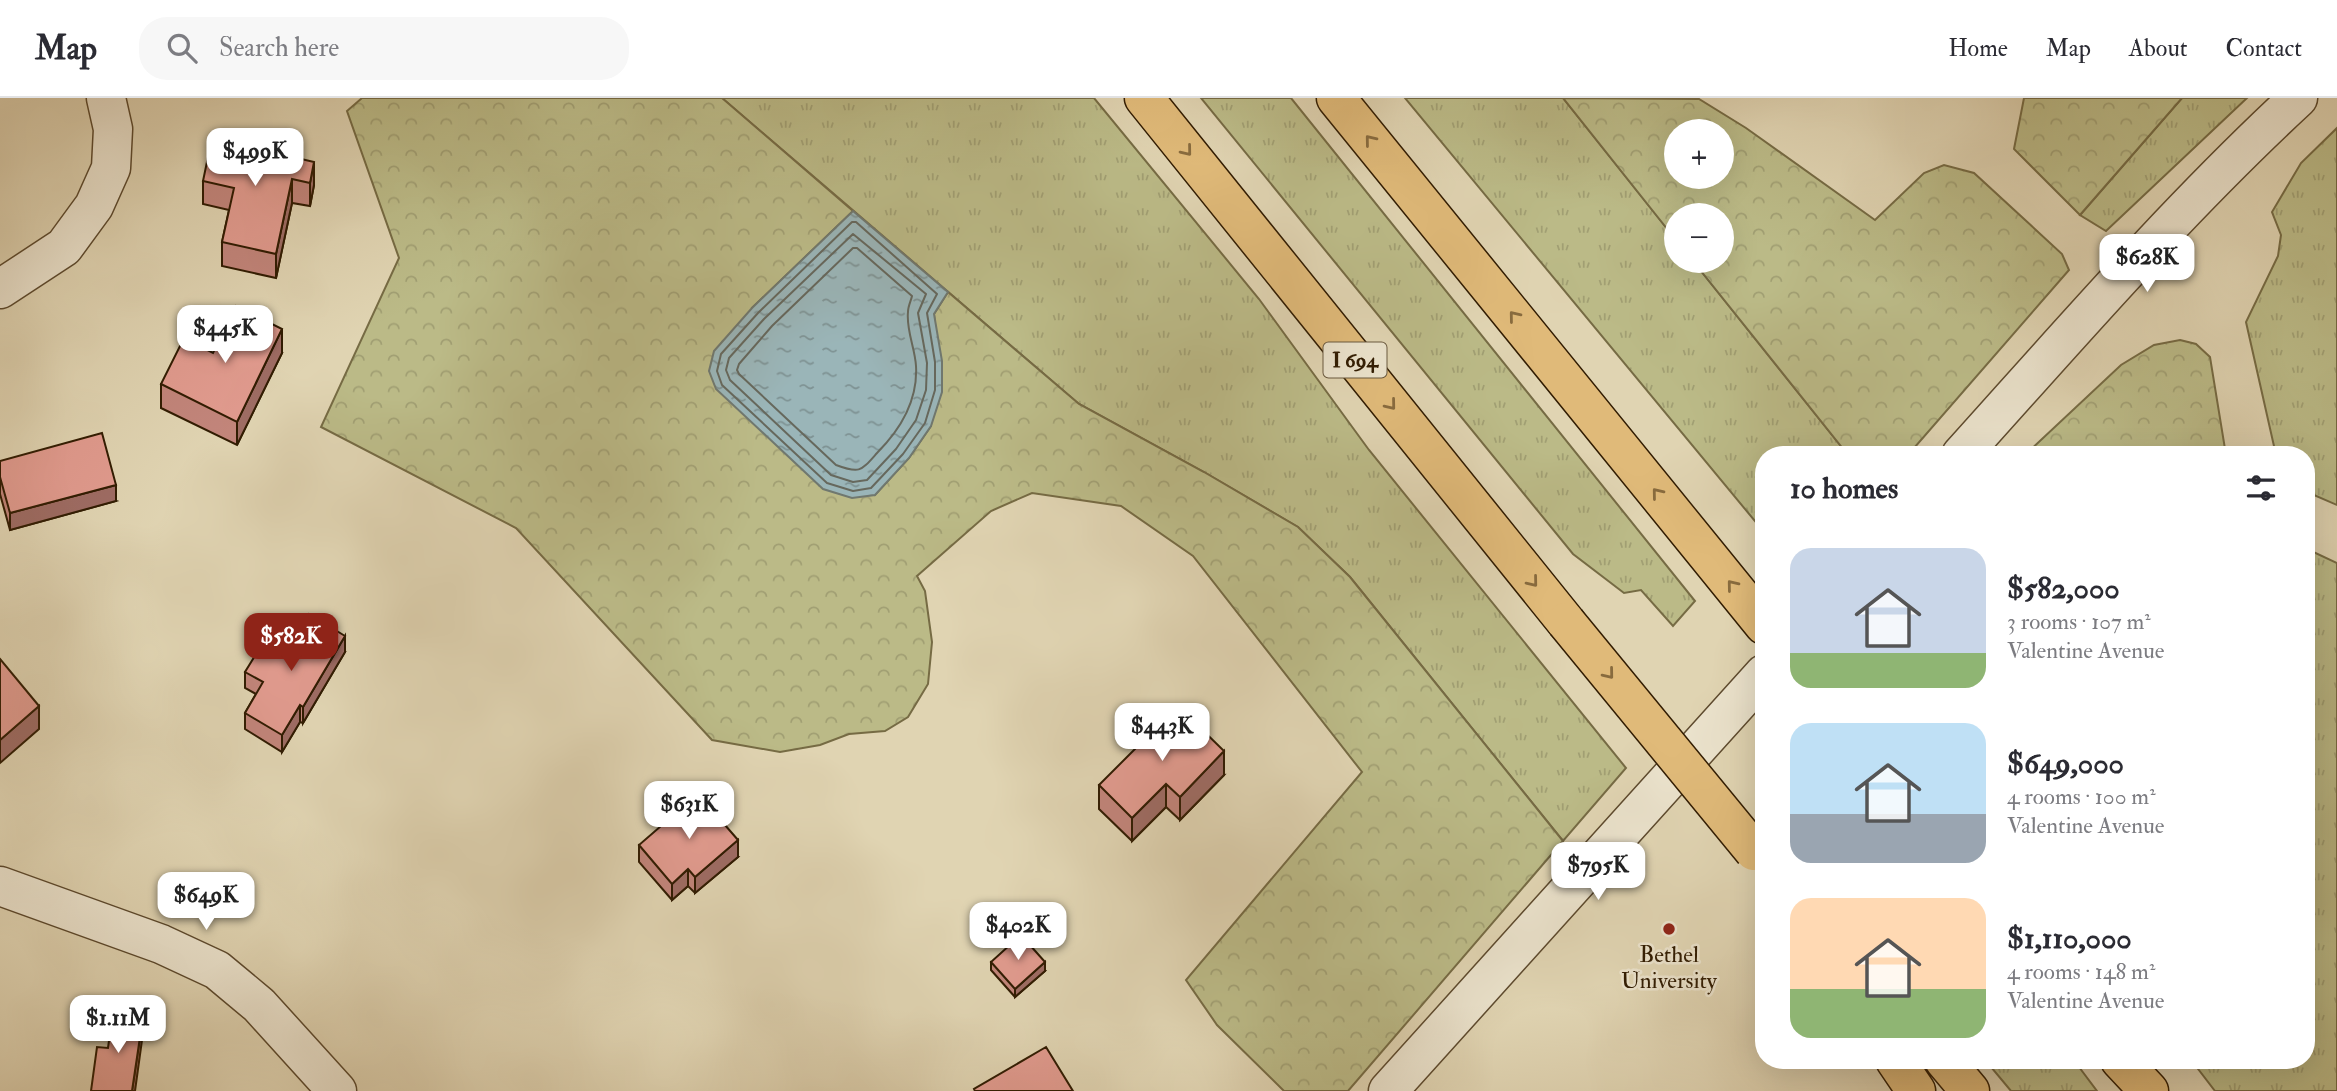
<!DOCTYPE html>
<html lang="en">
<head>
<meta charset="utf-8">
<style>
	:root { --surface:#fff; --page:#f7f7f7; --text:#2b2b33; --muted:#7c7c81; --line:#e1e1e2; --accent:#8f2418 }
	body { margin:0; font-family:"IM FELL Double Pica",serif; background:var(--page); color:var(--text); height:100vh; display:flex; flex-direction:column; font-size:26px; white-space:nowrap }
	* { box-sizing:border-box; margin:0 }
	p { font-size:23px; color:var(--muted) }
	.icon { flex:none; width:38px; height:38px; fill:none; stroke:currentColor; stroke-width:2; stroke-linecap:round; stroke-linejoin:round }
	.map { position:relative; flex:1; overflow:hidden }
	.panel { position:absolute; left:1755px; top:348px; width:560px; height:623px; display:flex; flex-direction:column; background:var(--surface); border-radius:28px; box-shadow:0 7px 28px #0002 }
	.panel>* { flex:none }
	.fabs { position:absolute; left:1664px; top:21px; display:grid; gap:14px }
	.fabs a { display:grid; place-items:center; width:70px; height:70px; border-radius:50%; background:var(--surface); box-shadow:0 7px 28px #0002; font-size:35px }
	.price { position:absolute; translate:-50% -60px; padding:0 16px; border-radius:14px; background:#fff; color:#222; font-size:23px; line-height:46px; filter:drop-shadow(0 2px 4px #0008) }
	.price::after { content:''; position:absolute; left:50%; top:42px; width:21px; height:16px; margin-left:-10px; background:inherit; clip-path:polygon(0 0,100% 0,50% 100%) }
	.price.on { background:var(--accent); color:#fff }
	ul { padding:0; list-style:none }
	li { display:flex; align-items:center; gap:21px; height:175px; padding:0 35px }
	li span { display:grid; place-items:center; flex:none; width:196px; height:140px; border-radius:21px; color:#555 }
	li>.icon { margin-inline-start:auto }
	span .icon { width:84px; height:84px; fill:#fffc; stroke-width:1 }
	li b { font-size:30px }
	h2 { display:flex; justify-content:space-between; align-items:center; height:84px; padding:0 35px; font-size:30px }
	header { display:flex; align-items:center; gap:42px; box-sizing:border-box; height:98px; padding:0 35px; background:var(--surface); border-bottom:2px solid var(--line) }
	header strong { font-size:33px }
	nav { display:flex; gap:38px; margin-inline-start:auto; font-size:24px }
	.search { width:490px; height:63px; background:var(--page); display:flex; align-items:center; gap:18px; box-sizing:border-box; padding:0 24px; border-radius:28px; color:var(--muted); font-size:26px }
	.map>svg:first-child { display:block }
</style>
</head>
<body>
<header>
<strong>Map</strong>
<div class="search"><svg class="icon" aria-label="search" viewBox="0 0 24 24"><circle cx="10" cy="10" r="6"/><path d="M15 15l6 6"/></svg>Search here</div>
<nav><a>Home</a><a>Map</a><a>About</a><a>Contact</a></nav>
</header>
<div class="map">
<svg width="2337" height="993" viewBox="0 0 2337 993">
	<defs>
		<pattern id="grass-tufts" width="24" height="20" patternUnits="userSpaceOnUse" patternTransform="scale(1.75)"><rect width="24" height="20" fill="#bbba87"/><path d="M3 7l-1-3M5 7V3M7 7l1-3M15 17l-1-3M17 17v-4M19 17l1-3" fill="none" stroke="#a19f73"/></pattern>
		<pattern id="forest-crowns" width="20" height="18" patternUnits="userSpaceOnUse" patternTransform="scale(1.75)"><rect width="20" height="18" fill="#bbba87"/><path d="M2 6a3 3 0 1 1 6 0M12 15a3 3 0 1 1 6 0" fill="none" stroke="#a19f73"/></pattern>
		<pattern id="water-ripples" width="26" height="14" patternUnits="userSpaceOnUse" patternTransform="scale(1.75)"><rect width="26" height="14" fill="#9ab5b8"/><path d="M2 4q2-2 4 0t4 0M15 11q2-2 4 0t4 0" fill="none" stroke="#7e9293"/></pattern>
	</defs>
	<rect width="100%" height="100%" fill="#e0d4b2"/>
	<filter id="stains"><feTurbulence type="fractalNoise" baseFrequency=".00286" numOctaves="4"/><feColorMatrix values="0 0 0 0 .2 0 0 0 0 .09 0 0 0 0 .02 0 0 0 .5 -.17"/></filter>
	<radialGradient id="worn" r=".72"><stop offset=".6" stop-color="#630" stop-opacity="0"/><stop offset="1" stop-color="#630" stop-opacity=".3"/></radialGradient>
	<path fill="url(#grass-tufts)" stroke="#766b44" stroke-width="2" d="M722 0H1094L1259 201 1369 352 1626 670 1563 743 1350 479 1298 429 1204 374 1079 306Z
		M1201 0H1291L1695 503 1673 528 1641 492 1624 495 1573 456Z
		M1405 0H1563L1676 142V163H1693L1848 357H1764V434Z
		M2182 0H2247L2106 133 2080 117Z
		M2337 30V407L2307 394 2306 357H2276L2246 224 2278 158 2281 137 2272 114 2301 65Z
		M2307 451 2337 465V993H2215L2192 963 2306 962Z
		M1986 963H2067L2073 970 2079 969 2097 993H2011Z"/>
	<path fill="url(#forest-crowns)" stroke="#766b44" stroke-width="2" fill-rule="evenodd" d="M362 0H722L853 113 752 210 875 397 909 360 931 328 936 235 934 216 948 194 1079 306 1204 374 1298 429 1350 479 1563 743 1348 993H1284L1217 927 1186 882 1362 674 1193 458 1121 408 1032 395 991 413 917 478 925 493 932 544 928 586 908 619 885 633 849 636 820 647 780 654 712 642 516 430 321 329 399 160 347 13Z
		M1563 0 1699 1 1746 30 1875 122 1924 75 1944 67 1974 75 2062 156 2069 172 1908 357H1848L1693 163H1722V117H1676V142ZM1722 33V79H1676V33Z
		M2024 0H2182L2080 117 2014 51Z
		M2180 242 2196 246 2210 259 2226 357H2025L2121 267 2154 247Z"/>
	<path fill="url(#water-ripples)" stroke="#70786f" stroke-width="2" d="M853 113 948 194 934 216 942 263V294L931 328 909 360 875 397 852 400 823 391 716 291 709 273 714 253 752 210Z"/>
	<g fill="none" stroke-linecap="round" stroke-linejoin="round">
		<path stroke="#66685d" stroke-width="2" d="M852 124H856L937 196 927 215 935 264V292L925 325 903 356 871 390 853 393 827 385 722 287 717 273 721 256 758 215Z
			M853 136 926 196 918 215 927 265 926 292 916 322 896 351 867 382 853 384 831 377 730 282 726 272 729 260 764 221Z
			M853 150H857L912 198C911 203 908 208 908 214 906 232 915 250 916 268 918 303 901 331 877 355 861 373 860 376 836 367L739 276 737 272 739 266 772 228Z"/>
		<defs>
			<path id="minor" d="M0 191 64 149 94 108 111 70 113 31 106 0
				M0 788 161 846 217 872 259 907 337 993"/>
			<path id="tertiary" d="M1961 357C2070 236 2178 111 2298 0
				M1388 993 1764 576"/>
			<path id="motorway" d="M1144 0 1566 524
				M1336 0 1764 527
				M1895 962 1916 993
				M1944 962 1970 993
				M2120 962 2149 993"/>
		</defs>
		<use href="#minor" stroke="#5d4a2e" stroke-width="41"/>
		<use href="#tertiary" stroke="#5d4a2e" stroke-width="41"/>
		<use href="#motorway" stroke="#311c02" stroke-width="41"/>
		<use href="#minor" stroke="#ebe3cd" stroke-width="38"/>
		<use href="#tertiary" stroke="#ebe3cd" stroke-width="38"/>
		<use href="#motorway" stroke="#e0ba79" stroke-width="38"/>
		<defs>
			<path id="motorway-bridge" d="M1566 524 1754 753"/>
		</defs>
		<use href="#motorway-bridge" stroke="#311c02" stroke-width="41" stroke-linecap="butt"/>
		<use href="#motorway-bridge" stroke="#e0ba79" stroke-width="38"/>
	</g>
	<path fill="#c2857b" stroke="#311c02" stroke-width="2" d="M298 60 314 87 310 108 292 105 276 180 222 168V144L229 112 203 106V83Z
		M213 255H282L237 347 161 310V286Z
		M0 363 116 403 10 432 0 396Z
		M287 552 345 554 303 625 300 624 282 654 245 631V615L256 596 245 590V574Z
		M1224 677 1180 722 1166 709 1132 743 1099 711V687Z
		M639 747 738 759 695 795 688 788 672 802 639 764Z
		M991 864 1045 873 1015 899 991 872Z"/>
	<path fill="#9e6c64" stroke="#311c02" stroke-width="2" d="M314 64V87L310 108V85Z
		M292 81V105L276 180V156Z
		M282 231V255L237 347V324Z
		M116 387V403L10 432V415Z
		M345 538V554L303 625V609Z
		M300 607V624L282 654V637Z
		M39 608V631L0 665V642Z
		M1224 653V677L1180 722V699Z
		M1166 686V709L1132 743V720Z
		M738 742V759L695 795V779Z
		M688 771V788L672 802V786Z
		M1045 864V873L1015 899V891Z
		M143 919V935L135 993H132Z"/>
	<path fill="#e19b8f" stroke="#311c02" stroke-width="2" d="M213 35 298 54 297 60 314 64 310 85 292 81 276 156 222 144 234 90 203 83Z
		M236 208 282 231 237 324 161 286 184 240 213 255Z
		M102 335 116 387 10 415 0 379V363Z
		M309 516 345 538 303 609 300 607 282 637 245 615 263 584 245 574 266 540 287 552Z
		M0 561 39 608 0 642Z
		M1178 608 1224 653 1180 699 1166 686 1132 720 1099 687Z
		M698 696 738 742 695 779 688 771 672 786 639 747Z
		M1021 837 1045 864 1015 891 991 864Z
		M113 914 143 919 132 993H91L97 949 108 950Z
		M1046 949 1073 993H975L974 991Z"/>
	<defs><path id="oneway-chevron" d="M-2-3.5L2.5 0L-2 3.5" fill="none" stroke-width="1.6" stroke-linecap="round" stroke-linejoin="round" transform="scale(1.75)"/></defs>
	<g stroke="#886b3e">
		<use href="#oneway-chevron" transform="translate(1370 42) rotate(-129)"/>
		<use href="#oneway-chevron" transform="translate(1187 53) rotate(51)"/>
		<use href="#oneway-chevron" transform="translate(1514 218) rotate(-129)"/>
		<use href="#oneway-chevron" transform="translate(1391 307) rotate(51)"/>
		<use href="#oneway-chevron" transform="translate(1657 395) rotate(-129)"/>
		<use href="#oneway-chevron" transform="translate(1533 484) rotate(51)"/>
		<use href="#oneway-chevron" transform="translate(1732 487) rotate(-129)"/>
		<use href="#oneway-chevron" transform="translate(1609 576) rotate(51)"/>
	</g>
	<circle fill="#8f2418" stroke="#ebe3cd" stroke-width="2.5" cx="1669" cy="831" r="7"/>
	<g text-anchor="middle" stroke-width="5" stroke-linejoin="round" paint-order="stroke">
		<rect fill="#ebe3cd" stroke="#69583f" stroke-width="2" x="1323.5" y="244.5" width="63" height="35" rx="5"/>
		<g font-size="21" font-weight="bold" fill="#311c02">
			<text x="1355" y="269">I 694</text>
		</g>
		<g font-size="23" fill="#311c02" stroke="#ebe3cd">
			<text x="1669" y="864">Bethel<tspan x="1669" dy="26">University</tspan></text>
		</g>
	</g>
	<rect width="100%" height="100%" filter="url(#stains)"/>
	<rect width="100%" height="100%" fill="url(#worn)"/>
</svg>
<div class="fabs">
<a>+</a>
<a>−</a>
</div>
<b class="price" style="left:255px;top:90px">$499K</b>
<b class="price" style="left:2147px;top:196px">$628K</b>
<b class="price" style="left:225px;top:267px">$445K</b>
<b class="price on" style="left:291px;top:575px">$582K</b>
<b class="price" style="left:1162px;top:665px">$443K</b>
<b class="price" style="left:689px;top:743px">$631K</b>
<b class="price" style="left:1598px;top:804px">$795K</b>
<b class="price" style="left:206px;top:834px">$649K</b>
<b class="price" style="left:1018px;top:864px">$402K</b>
<b class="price" style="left:118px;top:957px">$1.11M</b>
<section class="panel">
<h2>10 homes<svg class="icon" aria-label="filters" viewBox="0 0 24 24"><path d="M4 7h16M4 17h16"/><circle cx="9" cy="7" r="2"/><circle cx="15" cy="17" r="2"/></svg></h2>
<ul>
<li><span style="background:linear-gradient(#c9d6e8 75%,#8fb573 0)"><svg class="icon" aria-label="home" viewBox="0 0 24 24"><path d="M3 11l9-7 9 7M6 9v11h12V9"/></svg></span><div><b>$582,000</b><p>3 rooms · 107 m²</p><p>Valentine Avenue</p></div></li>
<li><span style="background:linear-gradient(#bfe0f5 65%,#9aa5b1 0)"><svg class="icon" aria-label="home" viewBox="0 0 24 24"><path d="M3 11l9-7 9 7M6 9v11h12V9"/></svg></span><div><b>$649,000</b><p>4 rooms · 100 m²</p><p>Valentine Avenue</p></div></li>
<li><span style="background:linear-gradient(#ffd9b3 65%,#8fb573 0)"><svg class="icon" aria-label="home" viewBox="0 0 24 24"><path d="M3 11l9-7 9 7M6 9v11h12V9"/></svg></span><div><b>$1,110,000</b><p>4 rooms · 148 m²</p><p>Valentine Avenue</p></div></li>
</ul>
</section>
</div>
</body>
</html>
